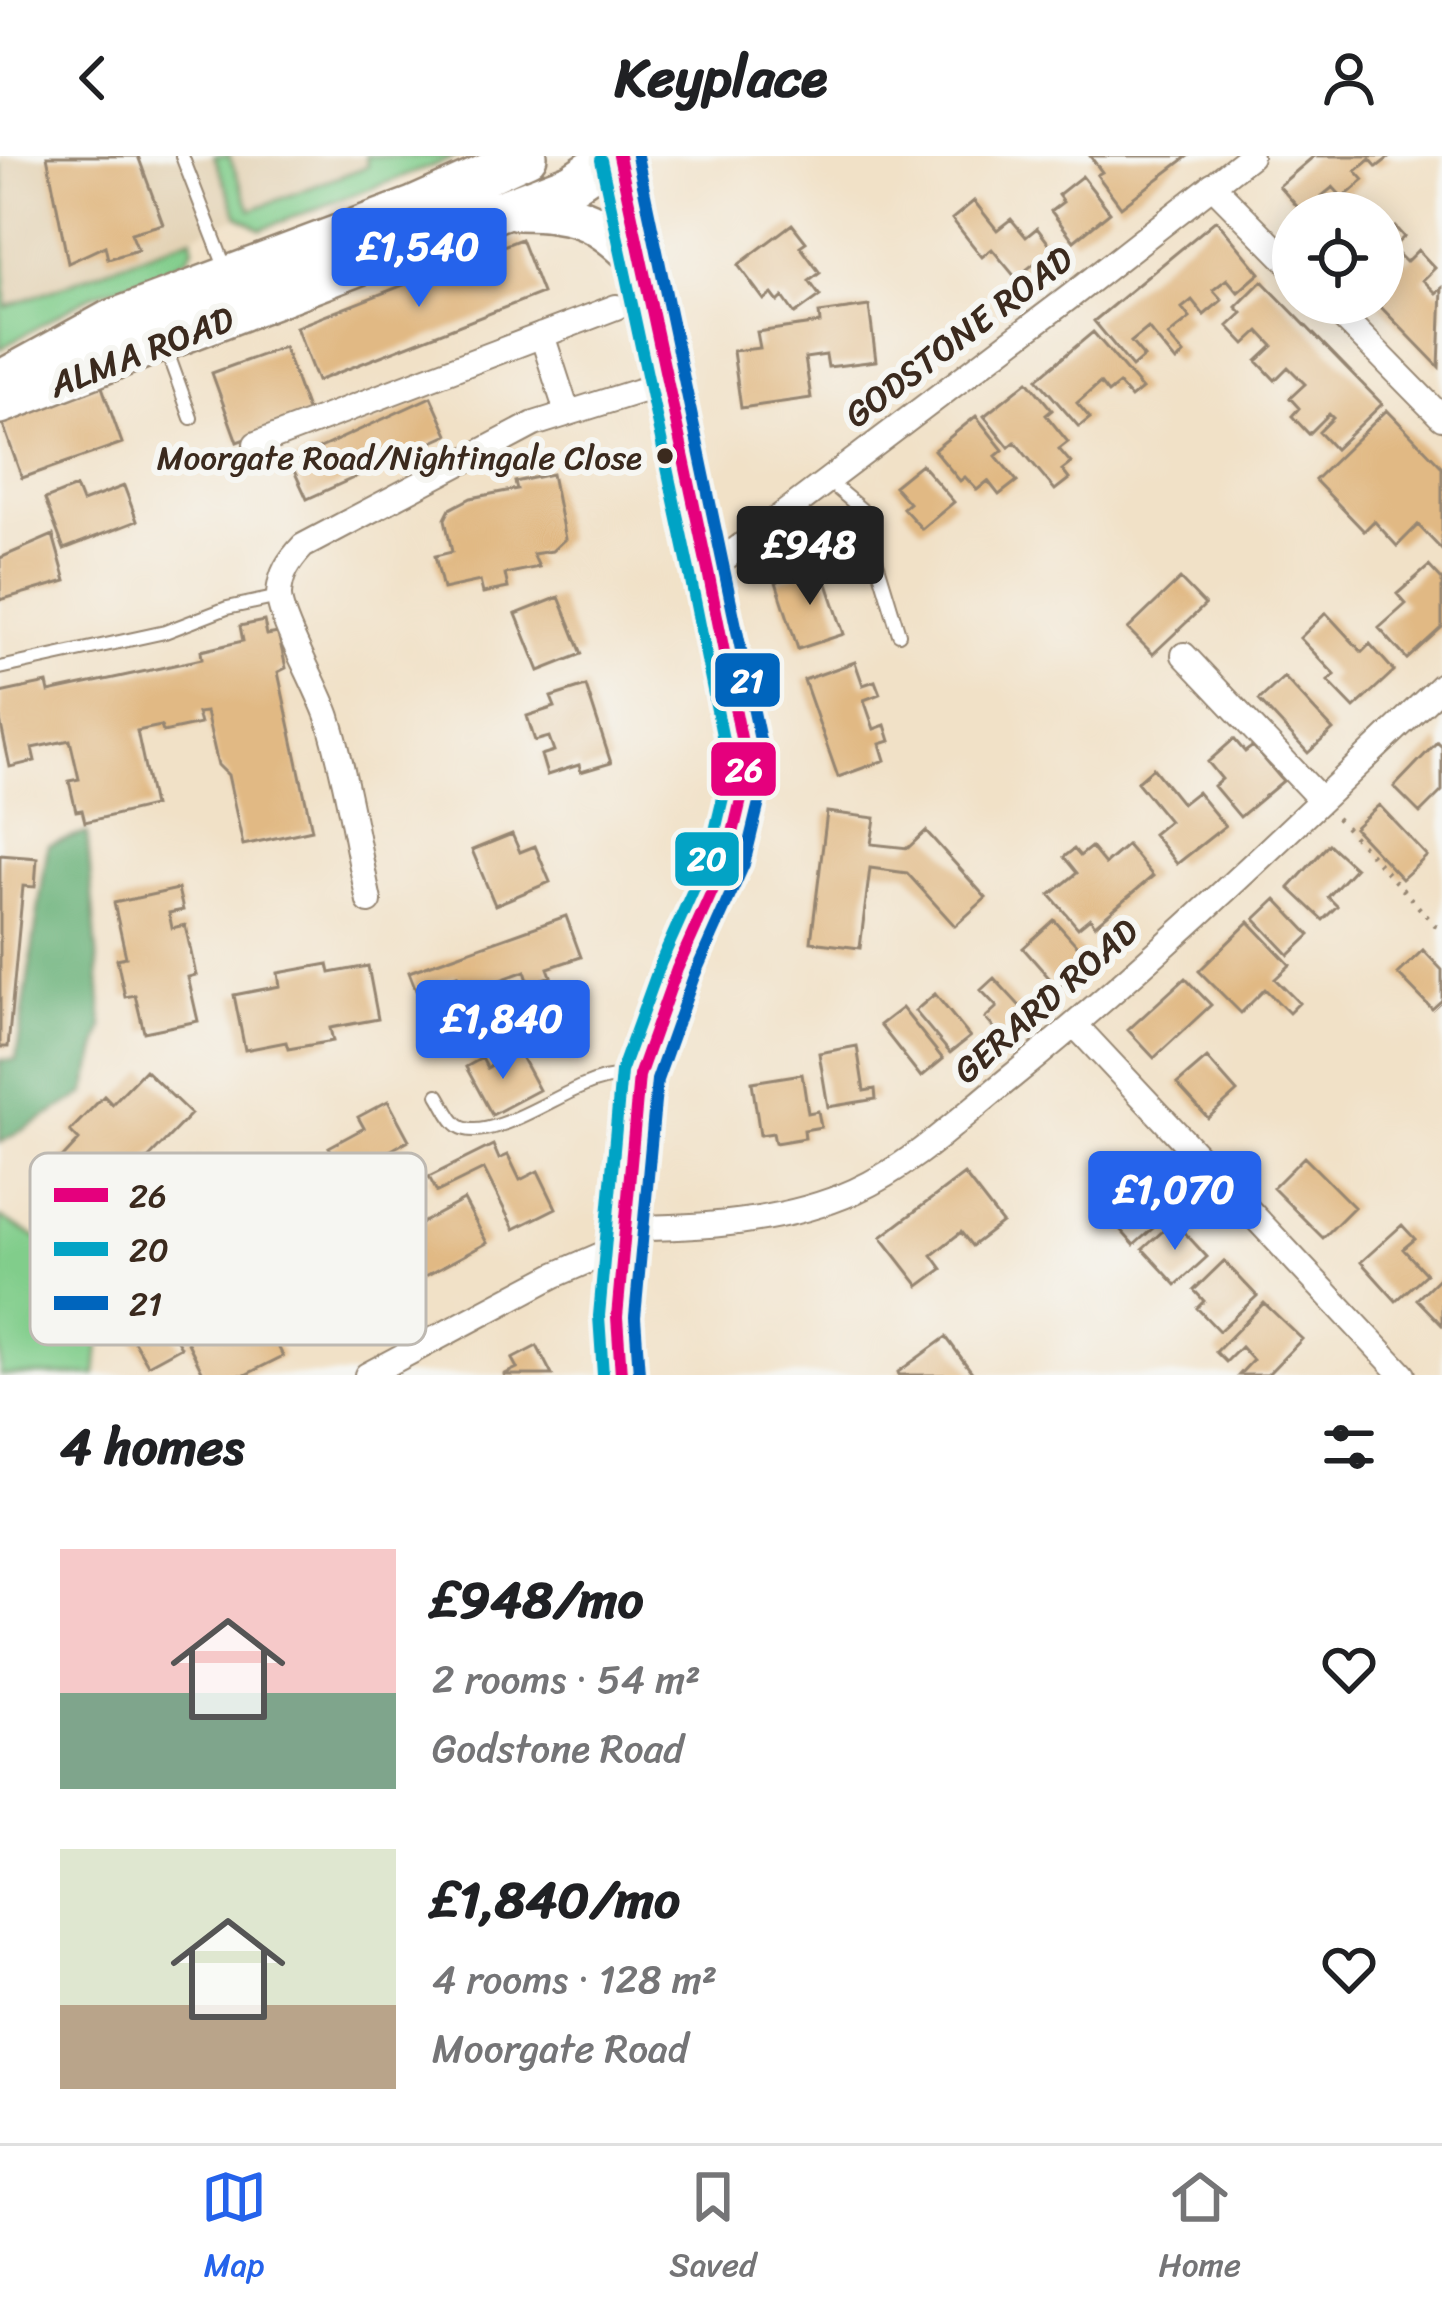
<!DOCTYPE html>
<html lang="en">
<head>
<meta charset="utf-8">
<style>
	:root { --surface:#fff; --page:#f6f6f6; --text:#202124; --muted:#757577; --line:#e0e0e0; --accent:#2563eb }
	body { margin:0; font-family:Sriracha,sans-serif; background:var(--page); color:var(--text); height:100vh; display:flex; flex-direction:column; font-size:45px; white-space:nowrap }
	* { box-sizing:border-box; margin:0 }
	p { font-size:39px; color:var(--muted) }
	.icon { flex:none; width:66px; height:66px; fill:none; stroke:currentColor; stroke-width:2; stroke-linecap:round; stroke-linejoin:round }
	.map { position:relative; height:1219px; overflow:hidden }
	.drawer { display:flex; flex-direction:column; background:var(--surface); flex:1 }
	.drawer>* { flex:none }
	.fabs { position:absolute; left:1272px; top:36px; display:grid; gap:24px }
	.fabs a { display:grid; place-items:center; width:132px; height:132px; border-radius:50%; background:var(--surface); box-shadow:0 6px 30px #0003; font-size:60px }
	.price { position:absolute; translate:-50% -102px; padding:0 27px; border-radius:12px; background:var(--accent); color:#fff; font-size:39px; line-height:78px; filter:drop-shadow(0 3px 6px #0008) }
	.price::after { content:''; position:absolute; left:50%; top:72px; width:36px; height:27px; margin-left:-18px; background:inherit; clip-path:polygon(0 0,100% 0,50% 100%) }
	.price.active { background:#222; color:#fff }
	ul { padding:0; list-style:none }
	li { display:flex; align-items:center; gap:36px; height:300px; padding:0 60px }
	li span { display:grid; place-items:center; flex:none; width:336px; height:240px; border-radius:0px; color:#555 }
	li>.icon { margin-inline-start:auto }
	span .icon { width:144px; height:144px; fill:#fffc; stroke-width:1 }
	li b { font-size:51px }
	h2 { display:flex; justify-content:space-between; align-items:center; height:144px; padding:0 60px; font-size:51px }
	header { display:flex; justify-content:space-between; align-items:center; height:156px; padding:0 60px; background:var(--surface); font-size:54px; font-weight:800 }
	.tab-bar { display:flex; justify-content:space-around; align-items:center; height:168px; border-top:3px solid var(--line); background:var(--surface); font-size:33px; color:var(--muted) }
	.tab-bar a { display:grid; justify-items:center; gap:6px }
	.tab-bar .active { color:var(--accent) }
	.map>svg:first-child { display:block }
</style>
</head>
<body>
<header><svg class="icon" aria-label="back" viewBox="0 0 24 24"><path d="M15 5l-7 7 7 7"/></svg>Keyplace<svg class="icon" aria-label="person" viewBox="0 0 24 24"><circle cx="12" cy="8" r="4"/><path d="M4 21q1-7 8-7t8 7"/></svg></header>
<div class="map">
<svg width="1442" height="1219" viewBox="0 0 1442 1219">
	<rect width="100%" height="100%" fill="#f6f6f2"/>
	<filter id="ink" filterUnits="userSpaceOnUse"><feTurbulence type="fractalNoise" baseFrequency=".00833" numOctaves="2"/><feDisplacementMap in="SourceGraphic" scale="24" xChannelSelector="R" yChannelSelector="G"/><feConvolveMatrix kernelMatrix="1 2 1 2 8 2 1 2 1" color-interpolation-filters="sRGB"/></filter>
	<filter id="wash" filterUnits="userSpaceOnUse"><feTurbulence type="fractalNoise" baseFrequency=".004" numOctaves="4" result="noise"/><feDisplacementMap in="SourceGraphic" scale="48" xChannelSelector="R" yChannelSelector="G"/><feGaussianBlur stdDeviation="2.7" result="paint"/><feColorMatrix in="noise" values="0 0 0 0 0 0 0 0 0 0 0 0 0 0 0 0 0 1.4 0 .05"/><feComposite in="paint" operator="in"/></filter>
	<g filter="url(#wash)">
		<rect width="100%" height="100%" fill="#f1e1c7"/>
		<path fill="#e3d2b4" d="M0 0H395L6 151Z"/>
		<path fill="#81cd8b" stroke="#5e7c54" stroke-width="3" d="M214 0H229L251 54 368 10 365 0H459L261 73 238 60Z
			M0 8 4 30 6 151 192 81 193 92 187 102 161 117 92 139 0 193Z
			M0 1061 52 1091 102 1157 96 1219H0Z"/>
		<path fill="#68b077" stroke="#526d4a" stroke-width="3" d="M87 677 103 871 85 938 0 987V904H16L48 689Z"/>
		<g id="blocks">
			<path fill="#e1b984" d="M47 0H138L163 68 131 77 138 94 108 103 105 90 68 107Z
				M1090 0H1188L1121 51 1097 19 1102 16Z
				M1314 0H1391L1377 11 1370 3 1356 15 1364 24 1343 42 1333 31 1322 40 1334 53 1330 57H1303L1279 30Z
				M1082 20 1110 56 1074 85 1051 55 1063 46 1058 39Z
				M974 45 997 74 1011 63 1026 81 1037 72 1053 93 1016 122 992 93 982 101 952 63Z
				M1216 64 1260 117 1238 136 1227 123 1213 134 1222 144 1204 159 1192 144 1182 152 1190 162 1168 180 1184 198 1176 206 1148 172 1131 186 1144 201 1132 211 1094 165Z
				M792 68 806 86 800 90 820 117 809 125 820 140 795 158 783 141 778 146 772 138 764 144 738 109Z
				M1395 71 1404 81 1392 92 1406 106 1418 94 1435 112 1423 124 1436 137 1442 132 1439 211 1377 147H1383V83Z
				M521 83 542 137 317 225 296 171Z
				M1262 125 1382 248 1335 293 1319 276 1333 262 1329 258 1309 278 1292 260 1299 252 1290 242 1305 228 1288 211 1275 224 1257 205 1273 190 1259 175 1245 188 1228 170 1242 157 1236 151Z
				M869 150 876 205 828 211 826 199 805 202 811 242 741 252 733 195 760 192 757 176 820 167 819 157Z
				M1093 176 1142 233 1131 242 1119 228 1108 237 1100 227 1077 247 1090 262 1079 271 1037 223Z
				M284 191 309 259 237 286 212 217Z
				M1028 225 1052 254 1046 259 1068 286 1059 293 1071 307 1062 314 1069 323 1055 334 1015 286 1009 291 984 260Z
				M101 228 122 287 22 322 1 263Z
				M431 241 448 279 307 343 290 306Z
				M1387 254 1442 311V394L1418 369 1397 390 1374 365 1364 375 1315 324Z
				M976 260 1003 294 996 300 1017 325 999 339 988 325 977 334 965 321 960 325 934 294Z
				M921 308 954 346 922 373 903 352 909 347 894 330Z
				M552 318 565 383 552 395 533 398 539 411 505 418 508 432 483 437 480 425 443 433 435 400 452 396 445 363 450 353 471 342 517 333 515 326Z
				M124 330 137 365 64 393 45 343 76 331 82 346Z
				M53 379 66 425 0 444V402Z
				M821 410 844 478 798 493 776 426Z
				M1429 410 1442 424V471L1407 503 1379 472 1406 448 1397 438Z
				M1180 423 1205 449 1153 498 1128 473Z
				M559 441 582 498 539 515 516 458Z
				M1326 457 1362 496 1370 488 1394 515 1354 552 1328 525 1335 519 1300 482Z
				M264 465 267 479 278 477 286 512 278 516 312 674 243 689 228 619 218 609 206 556 197 557 200 568 163 576 161 570 137 575 153 650 85 666 82 654 76 655 69 625 79 623 70 584 32 592 35 605 10 611 0 564V537L47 527 49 536 202 503 201 495 243 485 240 470Z
				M855 506 863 529 875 525 880 538 864 544 874 573 885 569 890 585 880 588 885 604 838 621 804 524Z
				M1284 521 1333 574 1308 597 1259 544Z
				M586 530 611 607 581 616 579 609 547 619 541 599 554 595 549 581 535 585 527 560 555 551 551 541Z
				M1234 583 1245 596 1253 590 1283 625 1240 661 1214 630 1222 623 1208 606Z
				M1437 586 1442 591V635L1420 657 1394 631Z
				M1153 612 1182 648 1197 636 1225 670 1177 708 1153 678 1169 665 1137 626Z
				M1379 649 1427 700 1402 723 1354 672Z
				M827 656 875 662 871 688 908 692 926 675 986 742 955 770 907 717 870 712 860 792 811 786Z
				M512 678 520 696 535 690 550 726 495 749 472 694Z
				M1329 688 1355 712 1328 741 1337 750 1323 764 1289 732Z
				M1127 689 1153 720 1095 769 1090 762 1078 772 1050 739 1077 717 1064 701 1074 693 1080 700 1091 691 1105 708Z
				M0 699 37 702 35 731 23 730 8 891H0Z
				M178 733 183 754 169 757 172 772 185 769 196 819 188 821 198 865 144 876 135 839 125 841 117 803 126 801 114 747Z
				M1276 743 1310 779 1289 799 1255 763Z
				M566 760 581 801 548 812 551 820 529 828 525 815 464 837 457 819 416 834 409 816Z
				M1054 764 1090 804 1058 832 1023 792Z
				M1249 766 1290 809 1275 823 1299 847 1289 857 1265 833 1241 857 1199 815Z
				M1423 794 1442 814V844L1432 853 1398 818Z
				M328 808 330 817 368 810 378 863 330 872 333 885 288 893 286 886 245 894 234 839 280 830 278 817Z
				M994 822 1029 860 1004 883 985 862 997 851 981 834Z
				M1185 822 1211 849 1154 902 1128 874Z
				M935 838 970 881 950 897 915 855Z
				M902 852 943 903 921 921 880 869Z
				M857 890 864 935 875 933 876 943 828 951 819 897Z
				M518 895 539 934 492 959 466 911 482 902 487 912Z
				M1207 902 1237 936 1208 962 1177 928Z
				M145 914 191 958 130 1021 124 1014 91 1050 52 1013 79 984 70 975 104 940 112 948Z
				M802 918 808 957 818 955 821 971 804 974 805 982 775 987 773 977 760 979 752 926Z
				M388 945 409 984 386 997 410 1040 368 1062 329 991 364 972 358 961Z
				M493 989 499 1003 508 999 520 1024 538 1015 556 1052 514 1073 484 1013 437 1036 429 1021Z
				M1304 1001 1354 1051 1323 1082 1273 1032Z
				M964 1018 1002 1067 972 1090 961 1076 932 1099 942 1113 919 1130 881 1081Z
				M1132 1021 1156 1048 1149 1054 1160 1066 1134 1089 1099 1050Z
				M464 1044 487 1087 392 1138 378 1113 392 1106 383 1088Z
				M1174 1065 1207 1101 1176 1129 1143 1093Z
				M1402 1069 1415 1083 1403 1093 1426 1118 1396 1145 1361 1106Z
				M1224 1105 1257 1140 1219 1175 1197 1152 1204 1145 1194 1134Z
				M1442 1119V1169L1417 1143Z
				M150 1138 181 1191 148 1209 118 1158Z
				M244 1143 250 1157 259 1152 283 1200 245 1219H204L186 1183 205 1174 207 1179 223 1171 220 1165 231 1160 227 1151Z
				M1264 1147 1302 1183 1267 1219H1239L1253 1204 1241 1191 1226 1206 1216 1196Z
				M946 1181 974 1219H899L898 1216Z
				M537 1190 552 1219H503L517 1212 512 1203Z"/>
		</g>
	</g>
	<g filter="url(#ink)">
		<use href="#blocks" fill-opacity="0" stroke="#968672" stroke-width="3"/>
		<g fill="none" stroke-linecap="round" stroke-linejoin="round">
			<defs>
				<path id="service" d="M182 0 227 116
					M165 190 191 262
					M828 325 861 353 899 478
					M0 512 165 476 227 452 279 441
					M438 939C444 948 450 964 459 970 485 988 554 941 581 931 599 923 616 919 636 920"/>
				<path id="minor" d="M1212 29 1293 111
					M1329 147 1442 262
					M542 179 567 256
					M256 288 616 151
					M708 415 1071 140 1250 0
					M1184 499 1321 644
					M369 745C356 684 346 621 328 561 318 531 279 463 279 439 280 418 289 405 303 390L534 268 671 225
					M1076 870 1403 1219
					M623 1072C700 1072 784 1067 855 1035 914 1008 960 962 1010 922 1161 800 1301 663 1442 529
					M367 1219 555 1119 601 1099 621 1097"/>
				<path id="primary" d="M619 0 708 415 743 592 744 631 727 702 677 813 639 920 621 1097 617 1161 621 1219
					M518 54C579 54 603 66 644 110
					M0 225 109 165 413 51 527 0
					M0 248 572 27 612 0"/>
			</defs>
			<use href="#service" stroke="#968672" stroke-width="16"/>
			<use href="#minor" stroke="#968672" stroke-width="28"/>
			<use href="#primary" stroke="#968672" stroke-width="44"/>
			<path stroke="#968672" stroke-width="4.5" stroke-dasharray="3 9" stroke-linecap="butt" d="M1337 662 1436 770 1442 771"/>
			<use href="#service" stroke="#fff" stroke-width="12"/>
			<use href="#minor" stroke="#fff" stroke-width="24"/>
			<use href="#primary" stroke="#fff" stroke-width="39"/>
			<defs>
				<path id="bus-1" d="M619 0 708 415 743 592 744 631 727 702 677 813 639 920 617 1161 621 1219"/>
				<path id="bus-2" d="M601 4 690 419 725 594 726 629 710 696 661 806 621 916 599 1160 603 1219"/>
				<path id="bus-3" d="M637 0 761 589 762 634 744 708 694 820 657 924 635 1161 639 1218"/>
			</defs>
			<use href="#bus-1" stroke="#f6f6f2" stroke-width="21"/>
			<use href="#bus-2" stroke="#f6f6f2" stroke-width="21"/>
			<use href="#bus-3" stroke="#f6f6f2" stroke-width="21"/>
			<use href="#bus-1" stroke="#e5007d" stroke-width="12"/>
			<use href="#bus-2" stroke="#03a3c5" stroke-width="12"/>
			<use href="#bus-3" stroke="#0065bd" stroke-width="12"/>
		</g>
	</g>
	<circle fill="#3b2a1e" stroke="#f6f6f2" stroke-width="4.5" cx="665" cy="300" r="10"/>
	<g text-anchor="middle" stroke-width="12" stroke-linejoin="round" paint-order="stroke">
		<g font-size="33" fill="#3b2a1e" stroke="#f6f6f2" text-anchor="end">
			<text x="642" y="313">Moorgate Road/Nightingale Close</text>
		</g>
		<g font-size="36" fill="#3b2a1e" stroke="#f6f6f2">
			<text transform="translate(958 180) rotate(-37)" y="13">GODSTONE ROAD</text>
			<text transform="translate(141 195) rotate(-21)" y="13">ALMA ROAD</text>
			<text transform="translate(1045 844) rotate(-41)" y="13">GERARD ROAD</text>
		</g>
	</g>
	<rect x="30" y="997" width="396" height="192" rx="18" fill="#f6f6f2" stroke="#beb9b2" stroke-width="3"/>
	<rect x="54" y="1032" width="54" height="14" fill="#e5007d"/>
	<rect x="54" y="1086" width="54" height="14" fill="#03a3c5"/>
	<rect x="54" y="1140" width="54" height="14" fill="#0065bd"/>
	<g font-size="33" fill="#3b2a1e">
		<text x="129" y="1051">26</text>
		<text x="129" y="1105">20</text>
		<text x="129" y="1159">21</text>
	</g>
	<g stroke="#f6f6f2" stroke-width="4.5">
		<rect x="713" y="495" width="69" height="58" rx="12" fill="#0065bd"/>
		<rect x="709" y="584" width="69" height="58" rx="12" fill="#e5007d"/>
		<rect x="673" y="674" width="68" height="58" rx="12" fill="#03a3c5"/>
	</g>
	<g font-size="33" text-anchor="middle" font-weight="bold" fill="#fff">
		<text x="747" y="536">21</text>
		<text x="744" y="625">26</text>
		<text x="707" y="714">20</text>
	</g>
</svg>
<div class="fabs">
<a><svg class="icon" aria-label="locate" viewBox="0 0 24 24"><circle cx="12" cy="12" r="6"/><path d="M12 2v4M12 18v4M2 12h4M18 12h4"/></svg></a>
</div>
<b class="price" style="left:419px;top:154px">£1,540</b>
<b class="price active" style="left:810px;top:452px">£948</b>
<b class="price" style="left:503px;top:926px">£1,840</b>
<b class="price" style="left:1175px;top:1097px">£1,070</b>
</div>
<section class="drawer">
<h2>4 homes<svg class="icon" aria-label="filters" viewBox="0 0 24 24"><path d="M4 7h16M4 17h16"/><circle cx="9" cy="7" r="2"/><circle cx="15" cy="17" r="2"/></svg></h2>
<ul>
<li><span style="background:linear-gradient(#f6c9c9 60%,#7fa58c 0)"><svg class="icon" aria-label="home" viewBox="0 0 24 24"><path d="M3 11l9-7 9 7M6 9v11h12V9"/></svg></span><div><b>£948/mo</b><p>2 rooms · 54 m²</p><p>Godstone Road</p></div><svg class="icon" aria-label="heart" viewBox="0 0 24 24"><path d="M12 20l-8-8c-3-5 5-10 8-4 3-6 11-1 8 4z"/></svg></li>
<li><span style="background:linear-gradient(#dfe7d0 65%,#b9a48a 0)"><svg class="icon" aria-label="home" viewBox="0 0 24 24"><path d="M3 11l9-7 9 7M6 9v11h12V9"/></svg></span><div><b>£1,840/mo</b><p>4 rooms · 128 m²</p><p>Moorgate Road</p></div><svg class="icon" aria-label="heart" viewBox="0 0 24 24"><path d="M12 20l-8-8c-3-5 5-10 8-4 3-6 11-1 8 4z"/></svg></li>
</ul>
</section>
<nav class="tab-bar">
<a class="active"><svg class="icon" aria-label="map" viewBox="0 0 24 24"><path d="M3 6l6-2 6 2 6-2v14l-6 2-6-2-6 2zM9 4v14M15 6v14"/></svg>Map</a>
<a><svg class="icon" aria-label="saved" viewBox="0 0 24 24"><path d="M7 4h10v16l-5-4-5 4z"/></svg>Saved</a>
<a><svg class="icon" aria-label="home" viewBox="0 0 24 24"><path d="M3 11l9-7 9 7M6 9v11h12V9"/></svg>Home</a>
</nav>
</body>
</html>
